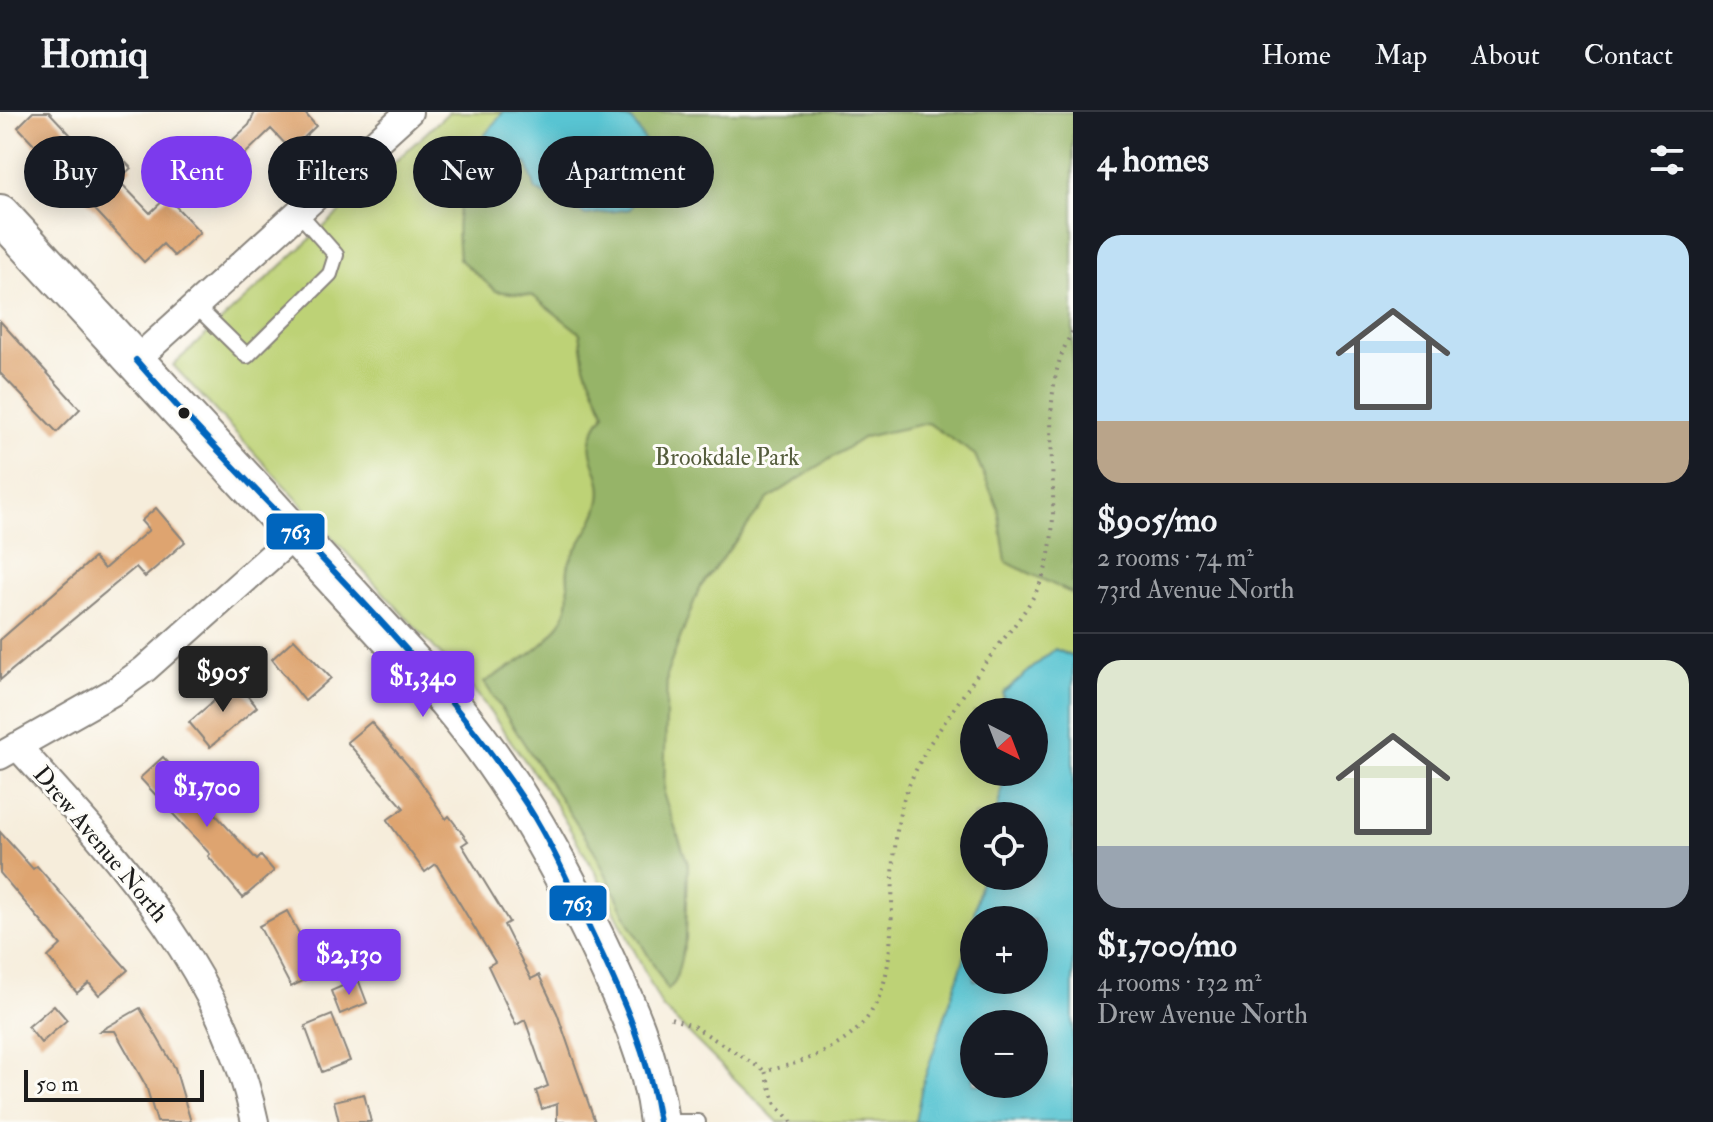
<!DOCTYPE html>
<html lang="en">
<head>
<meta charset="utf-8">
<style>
	:root { --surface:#171b24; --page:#242831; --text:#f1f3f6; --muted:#9ea1a6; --line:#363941; --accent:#7c3aed }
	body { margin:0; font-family:"IM FELL Double Pica",serif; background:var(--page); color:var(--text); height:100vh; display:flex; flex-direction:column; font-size:30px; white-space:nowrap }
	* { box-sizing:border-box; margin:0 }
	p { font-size:26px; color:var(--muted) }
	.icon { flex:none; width:44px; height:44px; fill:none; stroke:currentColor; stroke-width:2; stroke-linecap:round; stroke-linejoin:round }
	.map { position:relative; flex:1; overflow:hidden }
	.sheet { display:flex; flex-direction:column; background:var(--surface); width:640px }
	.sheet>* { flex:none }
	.top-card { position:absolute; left:24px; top:24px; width:760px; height:72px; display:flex; gap:16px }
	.needle { width:52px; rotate:138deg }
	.tools { position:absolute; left:960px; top:586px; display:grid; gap:16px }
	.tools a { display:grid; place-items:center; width:88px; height:88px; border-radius:50%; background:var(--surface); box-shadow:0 4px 20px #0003; font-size:40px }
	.scale { position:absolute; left:24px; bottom:20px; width:180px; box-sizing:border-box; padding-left:8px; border:4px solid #1c1c1c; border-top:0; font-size:22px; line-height:28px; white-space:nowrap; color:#1c1c1c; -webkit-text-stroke:6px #fdfcf7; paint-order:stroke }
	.price { position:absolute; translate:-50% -68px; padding:0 18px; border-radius:8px; background:var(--accent); color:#fff; font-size:26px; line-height:52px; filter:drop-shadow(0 2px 4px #0008) }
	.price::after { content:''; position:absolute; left:50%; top:48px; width:24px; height:18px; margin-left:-12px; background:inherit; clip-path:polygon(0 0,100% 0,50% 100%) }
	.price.on { background:#222; color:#fff }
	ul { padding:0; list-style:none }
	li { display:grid; align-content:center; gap:16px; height:424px; padding:0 24px }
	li+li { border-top:2px solid var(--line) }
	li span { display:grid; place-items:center; height:248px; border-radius:24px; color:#555 }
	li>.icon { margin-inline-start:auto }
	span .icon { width:144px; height:144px; fill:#fffc; stroke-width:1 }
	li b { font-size:34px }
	h2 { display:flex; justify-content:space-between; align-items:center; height:96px; padding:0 24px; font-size:34px }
	.chip { padding:0 28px; border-radius:36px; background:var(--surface); box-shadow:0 4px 20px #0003; font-size:28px; line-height:72px }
	.chip.on { background:var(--accent); color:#fff }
	header { display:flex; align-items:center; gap:48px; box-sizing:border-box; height:112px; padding:0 40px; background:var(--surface); border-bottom:2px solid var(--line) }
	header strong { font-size:38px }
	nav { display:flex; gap:44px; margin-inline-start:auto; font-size:28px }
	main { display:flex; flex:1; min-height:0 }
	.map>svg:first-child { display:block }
</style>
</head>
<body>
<header>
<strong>Homiq</strong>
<nav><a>Home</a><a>Map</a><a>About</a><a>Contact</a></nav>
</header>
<main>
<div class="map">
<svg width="1073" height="1010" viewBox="0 0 1073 1010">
	<rect width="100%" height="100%" fill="#fdfcf7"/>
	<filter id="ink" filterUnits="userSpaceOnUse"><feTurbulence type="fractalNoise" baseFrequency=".0125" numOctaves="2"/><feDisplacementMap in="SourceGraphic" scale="16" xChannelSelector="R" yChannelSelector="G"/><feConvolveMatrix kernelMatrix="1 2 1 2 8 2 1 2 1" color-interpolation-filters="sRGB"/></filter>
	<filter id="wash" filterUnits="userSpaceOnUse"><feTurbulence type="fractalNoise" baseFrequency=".006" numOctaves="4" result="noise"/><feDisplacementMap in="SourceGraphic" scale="32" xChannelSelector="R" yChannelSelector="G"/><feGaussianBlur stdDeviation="1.8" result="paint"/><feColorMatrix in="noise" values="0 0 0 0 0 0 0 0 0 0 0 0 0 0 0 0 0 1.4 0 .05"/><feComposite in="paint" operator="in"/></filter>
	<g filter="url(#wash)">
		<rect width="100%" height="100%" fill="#f6eddb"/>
		<path fill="#bdd276" stroke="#6c7749" stroke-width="2" fill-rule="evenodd" d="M449 0H1073V1010H778L662 895 597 763 551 685 477 582 173 253ZM974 600H1034V660H974ZM974 704H1034V764H974ZM974 808H1034V868H974ZM974 912H1034V972H974Z"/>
		<path fill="#96b467" stroke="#596842" stroke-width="2" d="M591 0H1073V482L1006 450 998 396 975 343 928 311 864 325 768 387 699 477 667 561 664 684 688 752 686 827 675 870 668 878 630 812 595 740 484 570C514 553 560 530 568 492 571 478 564 462 570 449 579 429 596 410 600 388 606 353 572 342 605 301L585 254 580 221 533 184 496 179 459 147C457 125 453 89 473 73 486 62 512 57 528 51L536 78 586 103 630 97 632 8Z"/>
		<path fill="#58c4d2" stroke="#3a7077" stroke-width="2" fill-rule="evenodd" d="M503 0H591L632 8 657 49 630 97 586 103 536 78 527 51 500 43 494 58 458 57Z
			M1055 537 1073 545V1010H915L922 974 965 844 982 764H1034V704H996L1005 660H1034V600H1004L1003 581ZM974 808H1034V868H974ZM974 912H1034V972H974Z"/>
		<g id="blocks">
			<path fill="#dea46f" d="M33 0H49L101 55 116 40 131 56 118 68 150 101 167 85 200 120 174 144 163 132 144 150 18 15Z
				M255 0H304L316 14 291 38 271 17 243 44 249 51 231 68 211 48 249 13Z
				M0 209 80 297 57 320 0 261Z
				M156 396 185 430 145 465 136 455 0 568V528L94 446 104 457 149 418 141 409Z
				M294 527 331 566 305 589 272 547Z
				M236 570 257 595 210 635 189 610Z
				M371 610 417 664 446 707 449 704 468 729 462 733 509 810 504 813 531 867 539 863 557 901 595 1010H557V992L542 997 536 979 548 974 525 908 516 913 488 854 495 850 436 752 425 760 387 708 404 696 347 630Z
				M163 645 257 748 261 744 274 759 243 786 208 744 210 742 140 666Z
				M0 720 33 757 37 754 128 858 99 883 89 871 77 881 48 845 61 833 0 761Z
				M287 799 320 860 291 875 259 814Z
				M358 867 367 891 340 902 331 879Z
				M54 893 67 908 41 931 28 915Z
				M140 896 175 956 191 1010H157L146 974 115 919H100Z
				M332 903 350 949 322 960 305 914Z
				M364 982 371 1010H339L334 989Z"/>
		</g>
	</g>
	<g filter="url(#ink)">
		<use href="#blocks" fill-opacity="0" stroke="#89847c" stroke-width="2"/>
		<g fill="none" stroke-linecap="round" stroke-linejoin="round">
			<defs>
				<path id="lane" d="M196 194 247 244 330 162 336 143 298 100
					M674 1010H698"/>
				<path id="street" d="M136 248 409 0
					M17 634C118 745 223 857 255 1010
					M0 644 115 579 145 557 295 423"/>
				<path id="secondary" d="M0 102 447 588C510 663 552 739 595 826 624 887 651 942 659 1010"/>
			</defs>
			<use href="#lane" stroke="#89847c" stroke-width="18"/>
			<use href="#street" stroke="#89847c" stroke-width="30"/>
			<use href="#secondary" stroke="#89847c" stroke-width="42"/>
			<path stroke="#89847c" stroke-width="4" stroke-dasharray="2 6" stroke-linecap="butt" d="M671 906 695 915 765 959
				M792 1010 776 993 765 959C931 924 876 825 900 701 905 677 917 656 928 634 947 607 965 580 983 554 1006 522 1038 490 1047 451 1066 376 1031 287 1073 219"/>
			<use href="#lane" stroke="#fff" stroke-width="14"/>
			<use href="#street" stroke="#fff" stroke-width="26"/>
			<use href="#secondary" stroke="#fff" stroke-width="38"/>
			<defs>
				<path id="bus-1" d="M136 248C264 397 419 528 527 693 553 734 572 779 593 823 622 884 649 943 659 1010"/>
			</defs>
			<use href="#bus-1" stroke="#fdfcf7" stroke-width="12"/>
			<use href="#bus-1" stroke="#0065bd" stroke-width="6"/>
		</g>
	</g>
	<circle fill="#1c1c1c" stroke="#fdfcf7" stroke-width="3" cx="184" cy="301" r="7"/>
	<g text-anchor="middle" stroke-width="6" stroke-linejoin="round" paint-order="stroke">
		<g font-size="24" fill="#545c3c" stroke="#fdfcf7">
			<text x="727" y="353">Brookdale Park</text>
		</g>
		<g font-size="24" fill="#1c1c1c" stroke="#fdfcf7">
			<text transform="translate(101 732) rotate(50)" y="8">Drew Avenue North</text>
		</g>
	</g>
	<g stroke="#fdfcf7" stroke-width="3">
		<rect x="265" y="400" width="61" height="39" rx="8" fill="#0065bd"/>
		<rect x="548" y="772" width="60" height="38" rx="8" fill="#0065bd"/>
	</g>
	<g font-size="22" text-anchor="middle" font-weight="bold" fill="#fff">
		<text x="296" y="427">763</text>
		<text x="578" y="799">763</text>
	</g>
</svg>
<div class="tools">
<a><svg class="needle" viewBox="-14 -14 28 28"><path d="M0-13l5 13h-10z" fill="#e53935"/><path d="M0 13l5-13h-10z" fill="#9ea1a6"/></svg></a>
<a><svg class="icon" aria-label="locate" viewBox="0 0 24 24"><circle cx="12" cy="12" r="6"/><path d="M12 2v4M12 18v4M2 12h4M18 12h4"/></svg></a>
<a>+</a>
<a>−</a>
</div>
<div class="scale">50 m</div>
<b class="price on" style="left:223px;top:602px">$905</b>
<b class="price" style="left:423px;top:607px">$1,340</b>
<b class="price" style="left:207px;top:717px">$1,700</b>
<b class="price" style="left:349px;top:885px">$2,130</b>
<div class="top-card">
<a class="chip">Buy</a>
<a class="chip on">Rent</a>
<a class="chip">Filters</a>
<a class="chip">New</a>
<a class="chip">Apartment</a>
</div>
</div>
<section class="sheet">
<h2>4 homes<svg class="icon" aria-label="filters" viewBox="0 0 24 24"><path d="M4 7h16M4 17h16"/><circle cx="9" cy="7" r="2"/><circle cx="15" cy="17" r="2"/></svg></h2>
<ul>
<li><span style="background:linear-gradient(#bfe0f5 75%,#b9a48a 0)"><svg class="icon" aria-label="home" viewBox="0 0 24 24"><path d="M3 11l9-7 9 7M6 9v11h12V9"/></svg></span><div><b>$905/mo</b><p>2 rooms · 74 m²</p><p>73rd Avenue North</p></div></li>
<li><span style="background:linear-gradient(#dfe7d0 75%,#9aa5b1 0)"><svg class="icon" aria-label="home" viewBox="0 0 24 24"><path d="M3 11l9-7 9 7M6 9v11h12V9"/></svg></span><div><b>$1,700/mo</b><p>4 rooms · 132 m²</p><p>Drew Avenue North</p></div></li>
</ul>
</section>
</main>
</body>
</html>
